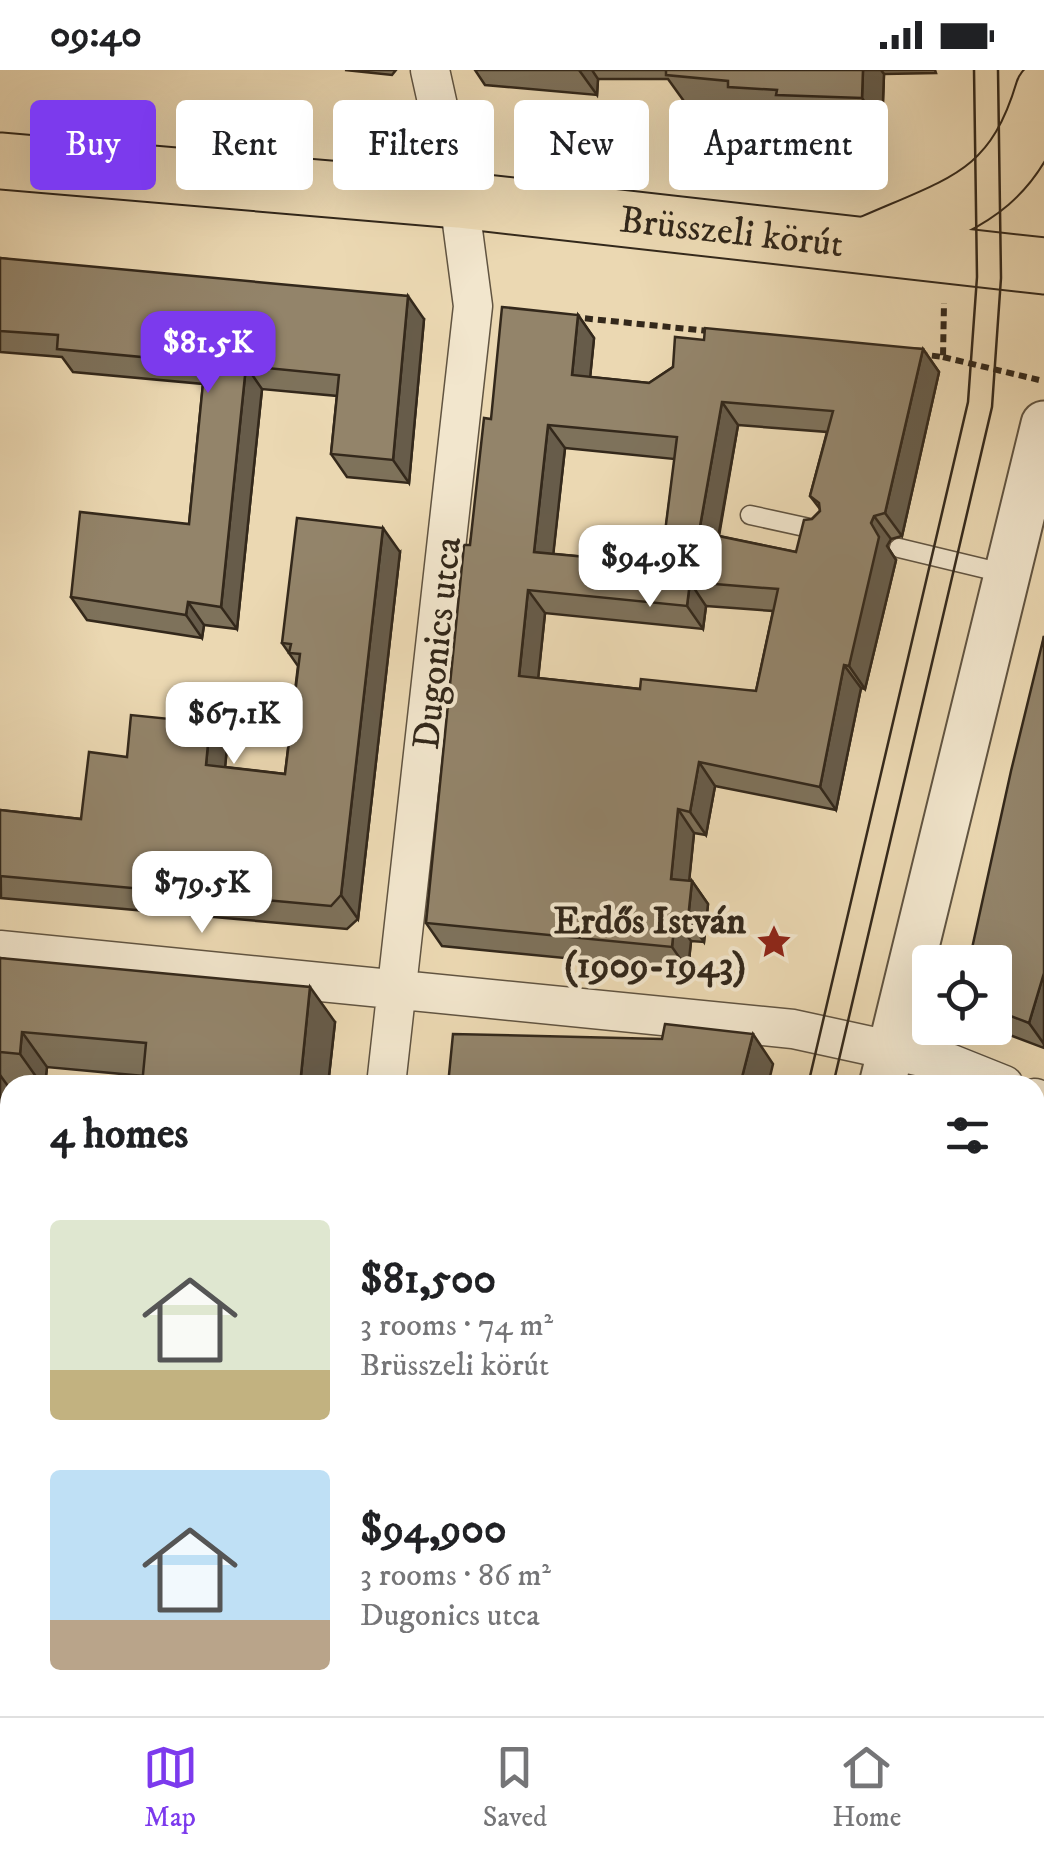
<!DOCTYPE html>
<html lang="en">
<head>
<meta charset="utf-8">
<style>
	:root { --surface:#fff; --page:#f2f2f2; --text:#202124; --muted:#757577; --line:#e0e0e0; --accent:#7c3aed }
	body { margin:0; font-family:"IM FELL DW Pica",serif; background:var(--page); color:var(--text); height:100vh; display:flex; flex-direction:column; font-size:38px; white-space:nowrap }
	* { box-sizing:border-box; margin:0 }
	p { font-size:32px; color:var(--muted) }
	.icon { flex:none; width:55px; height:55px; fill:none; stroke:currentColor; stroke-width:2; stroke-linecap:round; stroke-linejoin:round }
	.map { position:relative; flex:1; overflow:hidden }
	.panel { position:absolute; left:0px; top:1005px; width:1045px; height:642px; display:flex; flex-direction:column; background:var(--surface); border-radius:30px 30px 0 0; box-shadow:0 10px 40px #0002 }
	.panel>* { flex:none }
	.banner { position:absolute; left:30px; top:30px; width:985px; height:90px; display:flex; gap:20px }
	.tools { position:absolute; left:912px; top:875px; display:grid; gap:20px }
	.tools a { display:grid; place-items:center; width:100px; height:100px; border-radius:10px; background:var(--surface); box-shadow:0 10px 40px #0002; font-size:50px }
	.price { position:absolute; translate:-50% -85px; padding:0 22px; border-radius:20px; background:#fff; color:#222; font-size:32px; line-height:65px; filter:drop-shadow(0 2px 5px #0008) }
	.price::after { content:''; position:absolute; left:50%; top:60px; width:30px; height:22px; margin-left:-15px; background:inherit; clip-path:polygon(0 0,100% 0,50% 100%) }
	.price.current { background:var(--accent); color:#fff }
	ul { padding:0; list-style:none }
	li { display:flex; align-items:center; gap:30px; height:250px; padding:0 50px }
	li span { display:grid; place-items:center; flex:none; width:280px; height:200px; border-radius:10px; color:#555 }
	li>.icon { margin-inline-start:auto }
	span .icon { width:120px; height:120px; fill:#fffc; stroke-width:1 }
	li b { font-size:42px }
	h2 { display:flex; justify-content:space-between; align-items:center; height:120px; padding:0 50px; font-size:42px }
	.pill { padding:0 35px; border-radius:10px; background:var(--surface); box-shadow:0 10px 40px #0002; font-size:35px; line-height:90px }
	.pill.current { background:var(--accent); color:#fff }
	.status { display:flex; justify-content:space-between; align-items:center; height:70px; padding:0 50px; background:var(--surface); direction:ltr }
	.status svg { height:28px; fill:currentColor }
	.menu { display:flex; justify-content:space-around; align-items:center; height:140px; border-top:2px solid var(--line); background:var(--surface); font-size:28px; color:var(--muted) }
	.menu a { display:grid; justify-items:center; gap:5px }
	.menu .current { color:var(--accent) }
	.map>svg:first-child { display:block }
</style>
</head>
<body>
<div class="status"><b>09:40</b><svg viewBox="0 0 49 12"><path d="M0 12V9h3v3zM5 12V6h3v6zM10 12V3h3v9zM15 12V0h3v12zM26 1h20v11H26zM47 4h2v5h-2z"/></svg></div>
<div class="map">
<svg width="1044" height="1646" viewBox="0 0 1044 1646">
	<rect width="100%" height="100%" fill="#ebd8b2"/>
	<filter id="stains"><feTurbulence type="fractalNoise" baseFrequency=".002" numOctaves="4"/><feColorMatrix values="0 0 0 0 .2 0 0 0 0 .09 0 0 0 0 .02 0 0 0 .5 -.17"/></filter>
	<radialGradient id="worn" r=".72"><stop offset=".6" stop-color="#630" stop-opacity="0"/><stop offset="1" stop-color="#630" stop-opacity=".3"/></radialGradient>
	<path fill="#ccba98" stroke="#80715a" stroke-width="2.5" d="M1035 1501 1044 1504V1646H797L798 1638H1035Z"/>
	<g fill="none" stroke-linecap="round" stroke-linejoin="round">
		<defs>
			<path id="service" d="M750 445 823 461
				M899 478 1007 504"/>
			<path id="minor" d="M0 880 793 959 949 993 1004 1015
				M386 1015 473 236 459 130 430 0
				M1035 1028 1044 1031
				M1035 1501 1044 1504
				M312 1646 313 1638"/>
			<path id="tertiary" d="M882 1015 1044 354
				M729 1646 731 1638"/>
			<g id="primary">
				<path id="s1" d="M0 91 459 130 1044 196"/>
				<path d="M872 173C963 133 1013 124 1044 20"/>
			</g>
		</defs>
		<use href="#service" stroke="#615441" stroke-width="21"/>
		<use href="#minor" stroke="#615441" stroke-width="41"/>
		<use href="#tertiary" stroke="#615441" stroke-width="49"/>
		<use href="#primary" stroke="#33281b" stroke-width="59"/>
		<path stroke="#33281b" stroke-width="6" stroke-dasharray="8 5" stroke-linecap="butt" d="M572 247 708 261
			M919 284 943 287 944 233
			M943 287 1039 310
			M956 1638 958 1646
			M796 1646 798 1638
			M1026 1646 1044 1638"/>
		<use href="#service" stroke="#f2e6cd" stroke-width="18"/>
		<use href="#minor" stroke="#f2e6cd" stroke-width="38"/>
		<use href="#tertiary" stroke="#f2e6cd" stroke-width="45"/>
		<use href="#primary" stroke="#ebd8b2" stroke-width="55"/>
		<path stroke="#33281b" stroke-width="2.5" d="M808 1015 968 332 977 207 974 0
			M833 1015 992 337 1001 208 998 0
			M656 1646 658 1638
			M682 1646 684 1638"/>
	</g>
	<path fill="#7e725b" stroke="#33281b" stroke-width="2.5" fill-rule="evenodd" d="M345 0H396L392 5Z
		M475 0H935L936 3 884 4 882 57 796 53 793 48 747 45 743 39 686 34 668 9H598L597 25 485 15Z
		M0 188 424 249 409 413 347 407 331 384 337 326 262 319 237 559 204 555 202 568 87 550 71 527 189 454 203 314 73 302 62 287 0 282Z
		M578 245 594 268 590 307 649 313 673 297 704 270 923 279 939 302 902 466 891 469 887 476 896 490 865 619 861 618 836 740 715 716 706 765 694 763 689 810 692 811 708 834 704 872 691 871 688 900 442 876 426 853 470 475 491 349ZM738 355 827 362 810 426 820 439V441L812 449 796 482 719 466ZM565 378 675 389 661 494 553 484ZM706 536 773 541 756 621 640 619 538 608 545 543 703 559Z
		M400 482 358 849 347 859 1 828 0 740 81 749 127 687 227 677 225 697 285 704 298 596 282 573Z
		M1044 566V978L991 958H995V892Z
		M0 888 335 952 328 1015H142L143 1006 47 997 45 1015 8 1016 4 1051H0Z
		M1035 1062 1044 1066V1181L1035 1177Z
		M0 1107 10 1108V1300L0 1299Z
		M1044 1367V1452L1035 1450V1378Z"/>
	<path fill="#675c4a" stroke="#33281b" stroke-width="2.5" d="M579 0H592L598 9 597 25Z
		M863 0H881L884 4 882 57 862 28Z
		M408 226 424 249 409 413 393 390Z
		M578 245 594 268 588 329 572 305Z
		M923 279 939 302 902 466 885 443Z
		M246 296 262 319 237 559 221 537Z
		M722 332 738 355 715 485 699 462Z
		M548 355 565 378 551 505 534 482Z
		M874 446 891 469 887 476 896 490 865 619 849 596 871 453Z
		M383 458 400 482 358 849 341 825Z
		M690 512 706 536 703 559 687 536Z
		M528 520 545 543 536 629 519 606Z
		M188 532 204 555 202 568 186 545Z
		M844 595 861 618 836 740 820 717Z
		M210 653 227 677 223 719 206 695Z
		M699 692 715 716 706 765 690 742Z
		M678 739 694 763 687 832 671 809Z
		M692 811 708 834 704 872 688 849Z
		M675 848 691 871 688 900 672 877Z
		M1044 903V974L1029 953Z
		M310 917 335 952 328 1015H300Z
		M22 962 47 997 45 1015H42L20 984Z
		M753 964 773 994 768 1015H740Z
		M0 1005 8 1016 4 1051 0 1045Z
		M237 1638H261L260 1646H236Z
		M356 1638H381L380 1646H355Z
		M590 1638H618L616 1646H588Z"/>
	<path fill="#93846a" stroke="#33281b" stroke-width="2.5" fill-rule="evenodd" d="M666 0H863L862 28 776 25 777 20 728 17V11L666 5Z
		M0 188 408 226 393 390 331 384 339 305 246 296 221 537 188 532 186 545 71 527 80 442 189 454 205 293 57 279 58 265 0 261Z
		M502 237 578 245 572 305 649 313 673 297 675 267 704 270 705 258 923 279 885 443 874 446 871 453 879 467 849 596 844 595 820 717 699 692 690 742 678 739 671 809 692 811 688 849 675 848 672 877 426 853 464 475H470L484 348 491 349ZM722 332 833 341 810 426 819 433 820 441 812 449 804 450 796 482 699 462ZM548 355 677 367 661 494 534 482ZM690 512 778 519 756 621 641 609 640 619 519 606 528 520 687 536Z
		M297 448 383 458 341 825 331 836 0 806V740L81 749 89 682 127 687 131 645 210 653 206 695 285 704 300 584 289 583 291 574 282 573Z
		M1044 566V903L1029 953 995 940V892H969L1011 701Z
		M0 888 310 917 300 1015H142L146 973 22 962 20 984 0 982Z
		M665 954 753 964 740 1015H448L453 964 662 969Z
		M1035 1062 1044 1066V1163L1035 1159Z
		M0 1107 10 1108V1267L0 1266V1173L2 1154H0Z
		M1038 1366 1044 1367V1432L1035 1429V1378Z
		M91 1638H237L236 1646H90Z
		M323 1638H356L355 1646H322Z
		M513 1638H590L588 1646H511Z"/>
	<defs>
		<symbol id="sight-bare" viewBox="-9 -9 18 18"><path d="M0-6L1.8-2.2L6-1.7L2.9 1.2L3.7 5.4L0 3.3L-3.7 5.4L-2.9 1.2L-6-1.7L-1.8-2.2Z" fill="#8f2418" stroke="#f2e6cd" stroke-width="2.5" paint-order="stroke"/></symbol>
	</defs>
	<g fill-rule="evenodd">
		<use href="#sight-bare" x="749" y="847" width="50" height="50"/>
	</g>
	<g text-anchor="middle" stroke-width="8" stroke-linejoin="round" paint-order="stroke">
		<g font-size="38" fill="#33281b" stroke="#f2e6cd">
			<text dy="13" stroke="none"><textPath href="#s1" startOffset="735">Brüsszeli körút</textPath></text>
			<text transform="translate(436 573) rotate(-84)" y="13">Dugonics utca</text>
		</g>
		<g font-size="38" font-weight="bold" fill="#33281b" stroke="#f2e6cd" text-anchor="end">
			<text x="746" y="863">Erdős István<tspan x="746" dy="44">(1909-1943)</tspan></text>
		</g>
	</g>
	<rect width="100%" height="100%" filter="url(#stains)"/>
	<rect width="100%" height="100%" fill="url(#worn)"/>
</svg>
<div class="tools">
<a><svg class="icon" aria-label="locate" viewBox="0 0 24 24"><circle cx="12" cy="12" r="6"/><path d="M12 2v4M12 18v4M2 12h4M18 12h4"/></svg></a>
</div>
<b class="price current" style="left:208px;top:326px">$81.5K</b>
<b class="price" style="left:650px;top:540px">$94.9K</b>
<b class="price" style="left:234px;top:697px">$67.1K</b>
<b class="price" style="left:202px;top:866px">$79.5K</b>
<div class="banner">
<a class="pill current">Buy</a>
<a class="pill">Rent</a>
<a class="pill">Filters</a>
<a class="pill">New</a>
<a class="pill">Apartment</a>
</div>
<section class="panel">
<h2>4 homes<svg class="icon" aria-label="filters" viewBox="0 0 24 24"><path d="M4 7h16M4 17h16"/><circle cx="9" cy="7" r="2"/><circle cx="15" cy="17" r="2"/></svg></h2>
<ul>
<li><span style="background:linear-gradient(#dfe7d0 75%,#c2b280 0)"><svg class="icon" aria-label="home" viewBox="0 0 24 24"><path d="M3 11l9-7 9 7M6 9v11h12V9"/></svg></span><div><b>$81,500</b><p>3 rooms · 74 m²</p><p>Brüsszeli körút</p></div></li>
<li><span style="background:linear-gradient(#bfe0f5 75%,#b9a48a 0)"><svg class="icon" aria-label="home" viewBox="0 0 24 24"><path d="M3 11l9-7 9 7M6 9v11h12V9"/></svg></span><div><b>$94,900</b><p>3 rooms · 86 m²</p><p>Dugonics utca</p></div></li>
</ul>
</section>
</div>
<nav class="menu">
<a class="current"><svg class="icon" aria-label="map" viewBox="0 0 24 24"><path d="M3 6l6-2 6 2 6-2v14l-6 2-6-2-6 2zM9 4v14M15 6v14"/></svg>Map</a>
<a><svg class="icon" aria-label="saved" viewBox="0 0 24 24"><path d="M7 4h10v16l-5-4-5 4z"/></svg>Saved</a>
<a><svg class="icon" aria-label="home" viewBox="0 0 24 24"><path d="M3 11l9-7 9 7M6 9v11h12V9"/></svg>Home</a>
</nav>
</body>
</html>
